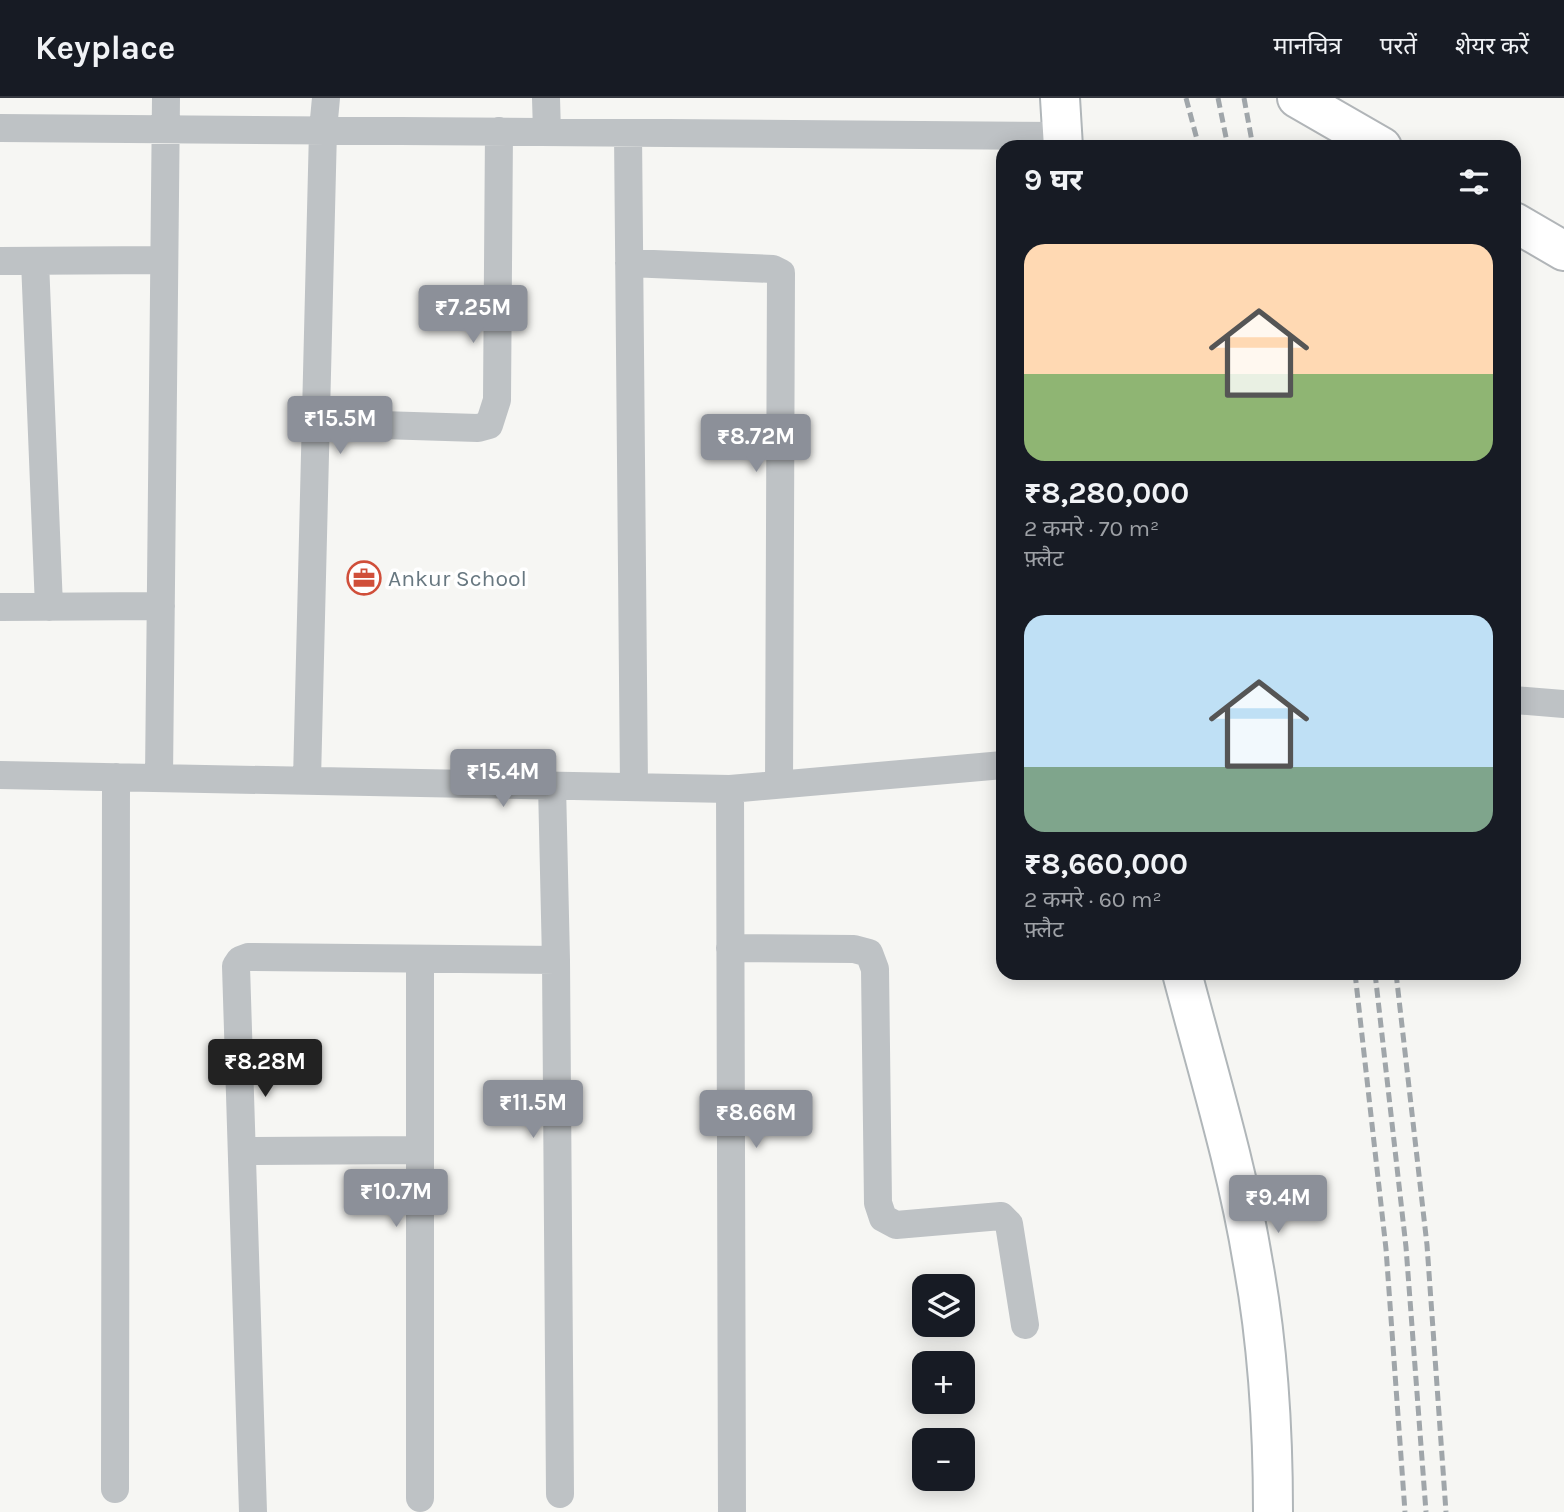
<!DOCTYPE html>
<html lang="hi">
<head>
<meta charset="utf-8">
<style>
	:root { --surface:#171b24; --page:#20242c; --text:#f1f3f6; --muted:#9ea1a6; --line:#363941; --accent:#8c9099 }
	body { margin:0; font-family:Karla,"Noto Sans Devanagari",sans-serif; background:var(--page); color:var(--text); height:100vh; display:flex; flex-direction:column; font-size:26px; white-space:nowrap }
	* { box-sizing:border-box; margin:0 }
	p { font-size:23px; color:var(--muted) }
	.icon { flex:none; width:38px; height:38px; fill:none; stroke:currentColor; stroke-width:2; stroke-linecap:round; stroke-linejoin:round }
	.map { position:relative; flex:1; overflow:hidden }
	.details { position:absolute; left:996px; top:42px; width:525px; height:840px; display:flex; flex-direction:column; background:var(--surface); border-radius:21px; box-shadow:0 4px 18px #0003 }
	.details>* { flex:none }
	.fabs { position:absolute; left:912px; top:1176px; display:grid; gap:14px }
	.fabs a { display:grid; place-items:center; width:63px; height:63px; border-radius:14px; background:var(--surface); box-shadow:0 4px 18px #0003; font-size:35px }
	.price { position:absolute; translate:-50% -60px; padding:0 16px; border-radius:7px; background:var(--accent); color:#fff; font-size:23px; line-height:46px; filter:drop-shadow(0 2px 4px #0008) }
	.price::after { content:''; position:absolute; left:50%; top:42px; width:21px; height:16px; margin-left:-10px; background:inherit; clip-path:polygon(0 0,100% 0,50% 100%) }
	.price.current { background:#222; color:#fff }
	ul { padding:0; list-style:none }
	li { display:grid; align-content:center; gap:14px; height:371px; padding:0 28px }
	li span { display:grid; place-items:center; height:217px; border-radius:21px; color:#555 }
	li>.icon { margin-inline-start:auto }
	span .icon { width:126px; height:126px; fill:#fffc; stroke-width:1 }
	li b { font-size:30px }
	h2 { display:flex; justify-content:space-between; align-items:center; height:84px; padding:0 28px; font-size:30px }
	header { display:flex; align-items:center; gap:42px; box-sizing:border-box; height:98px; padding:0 35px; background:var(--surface); border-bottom:2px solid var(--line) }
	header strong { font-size:33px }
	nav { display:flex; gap:38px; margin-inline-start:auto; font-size:24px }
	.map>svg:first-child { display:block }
</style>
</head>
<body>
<header>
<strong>Keyplace</strong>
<nav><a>मानचित्र</a><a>परतें</a><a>शेयर करें</a></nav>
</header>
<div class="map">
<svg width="1564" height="1414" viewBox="0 0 1564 1414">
	<rect width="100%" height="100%" fill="#f6f6f3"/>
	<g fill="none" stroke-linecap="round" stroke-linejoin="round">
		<defs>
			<path id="secondary" d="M1060 0 1063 49
				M1182 875C1207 971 1237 1067 1253 1165 1268 1246 1273 1332 1273 1414"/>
			<path id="trunk" d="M1297 0 1382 49
				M1514 124 1564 153"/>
		</defs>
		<use href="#secondary" stroke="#b0b6b9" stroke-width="42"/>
		<use href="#trunk" stroke="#b1b5b8" stroke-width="42"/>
		<path stroke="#bec2c5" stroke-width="28" d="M546 0 547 34
			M0 30 1062 38
			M628 35 634 689
			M0 163 164 162
			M35 163 49 509
			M629 165 773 171 781 175 779 686
			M316 325 478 330 489 327 497 302 499 33
			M0 509 161 508
			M1514 602 1564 606
			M0 677 730 691 1003 667
			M159 680 166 0
			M307 682 323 32 326 0
			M552 687 556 862 560 1396
			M730 691 732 1414
			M730 850 854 851 869 855 875 871 878 1105 883 1120 896 1127 1001 1118 1009 1126 1025 1227
			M420 861V1400
			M242 1053 420 1052
			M115 1391 116 679
			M253 1414 236 868 240 862 248 859 556 862"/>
		<use href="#secondary" stroke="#fff" stroke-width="38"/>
		<use href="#trunk" stroke="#fff" stroke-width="38"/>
		<path stroke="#a0a6aa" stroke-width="5" stroke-dasharray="10 5" stroke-linecap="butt" d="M1186 0 1199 49
			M1218 0 1228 49
			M1244 0 1253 49
			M1355 875 1386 1151 1405 1414
			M1375 875 1406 1149 1426 1414
			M1396 875 1427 1147 1446 1414"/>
	</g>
	<defs>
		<symbol id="office-ring" viewBox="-11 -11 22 22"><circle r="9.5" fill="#fff" stroke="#d04f3a" stroke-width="1.5"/><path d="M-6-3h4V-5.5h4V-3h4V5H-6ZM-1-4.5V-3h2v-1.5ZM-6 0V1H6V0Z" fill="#d04f3a"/></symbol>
	</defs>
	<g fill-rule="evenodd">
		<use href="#office-ring" x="345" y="461" width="38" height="38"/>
	</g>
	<g text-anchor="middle" stroke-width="7" stroke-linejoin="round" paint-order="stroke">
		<g font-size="23" fill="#687881" stroke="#fff" text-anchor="start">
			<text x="388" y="488">Ankur School</text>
		</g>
	</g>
</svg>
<div class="fabs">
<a><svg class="icon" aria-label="layers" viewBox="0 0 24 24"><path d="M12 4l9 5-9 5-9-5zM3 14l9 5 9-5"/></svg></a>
<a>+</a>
<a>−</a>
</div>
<b class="price" style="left:473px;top:247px">₹7.25M</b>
<b class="price" style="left:340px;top:358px">₹15.5M</b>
<b class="price" style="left:756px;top:376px">₹8.72M</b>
<b class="price" style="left:503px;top:711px">₹15.4M</b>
<b class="price current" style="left:265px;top:1001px">₹8.28M</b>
<b class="price" style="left:533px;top:1042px">₹11.5M</b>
<b class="price" style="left:756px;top:1052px">₹8.66M</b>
<b class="price" style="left:396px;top:1131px">₹10.7M</b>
<b class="price" style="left:1278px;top:1137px">₹9.4M</b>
<section class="details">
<h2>9 घर<svg class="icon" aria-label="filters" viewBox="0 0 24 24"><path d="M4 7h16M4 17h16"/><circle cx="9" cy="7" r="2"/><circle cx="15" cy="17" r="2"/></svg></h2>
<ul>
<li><span style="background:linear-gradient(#ffd9b3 60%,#8fb573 0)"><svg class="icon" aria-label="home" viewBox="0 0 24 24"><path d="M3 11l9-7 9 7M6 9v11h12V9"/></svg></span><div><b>₹8,280,000</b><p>2 कमरे · 70 m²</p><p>फ़्लैट</p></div></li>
<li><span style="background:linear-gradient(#bfe0f5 70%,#7fa58c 0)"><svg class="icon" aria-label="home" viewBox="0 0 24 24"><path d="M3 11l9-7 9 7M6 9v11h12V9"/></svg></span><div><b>₹8,660,000</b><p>2 कमरे · 60 m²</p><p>फ़्लैट</p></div></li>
</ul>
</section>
</div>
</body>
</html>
